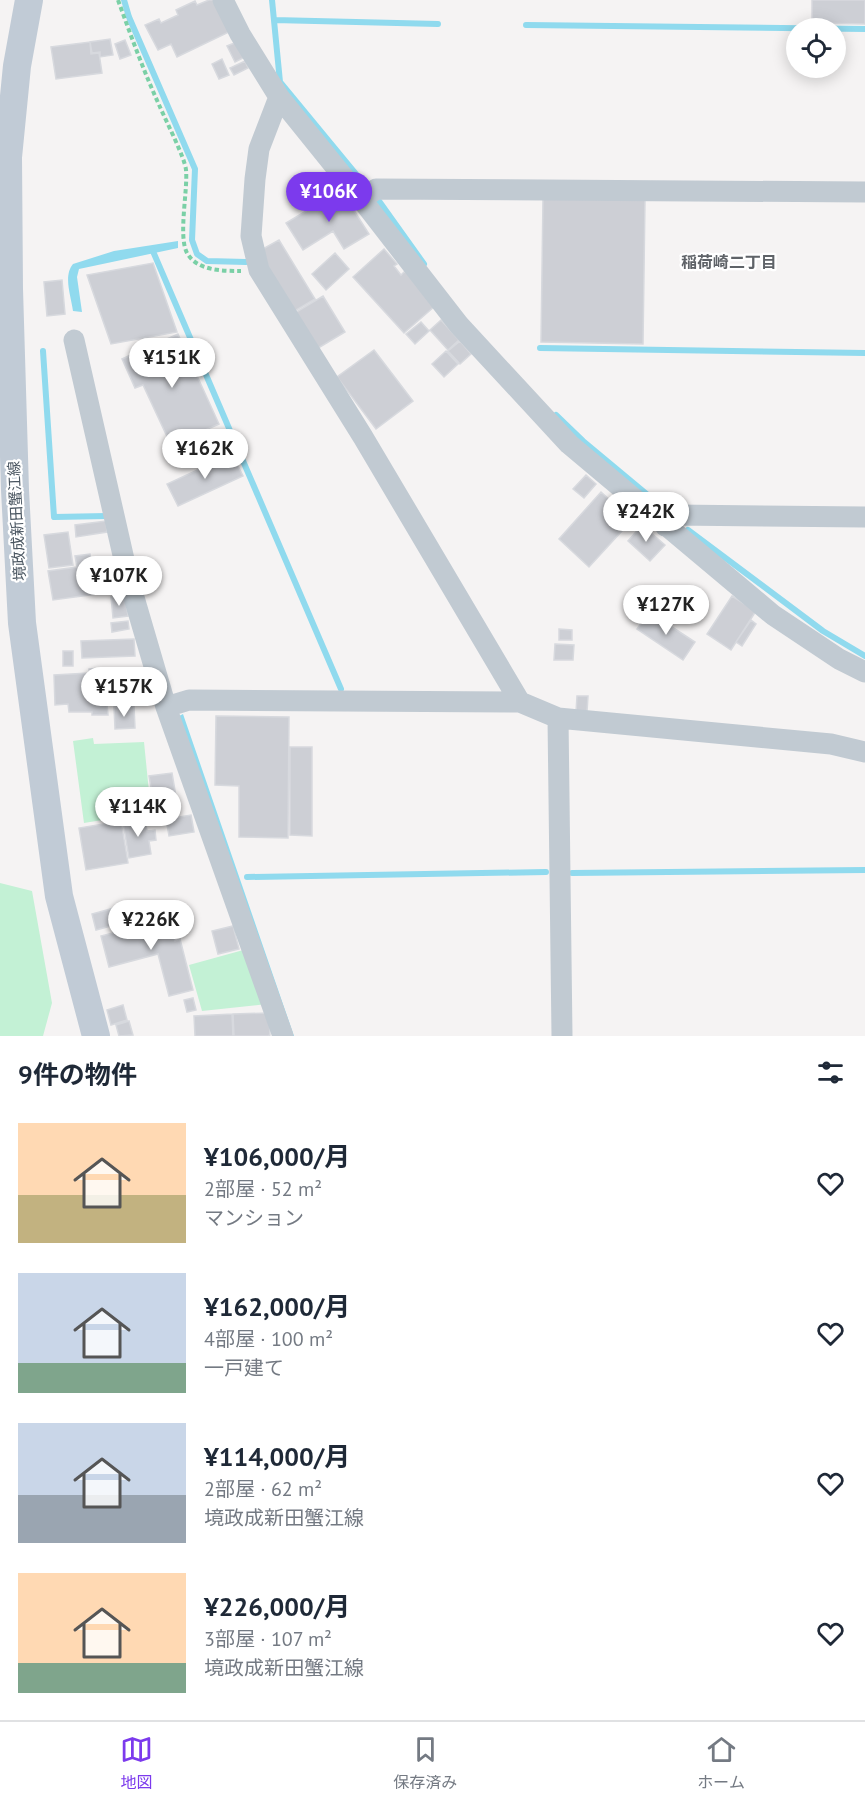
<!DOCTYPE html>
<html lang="ja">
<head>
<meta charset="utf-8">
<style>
	:root { --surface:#fff; --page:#f2f2f3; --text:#1f2937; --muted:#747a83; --line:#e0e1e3; --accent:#7c3aed }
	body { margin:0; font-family:"PT Sans","Noto Sans JP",sans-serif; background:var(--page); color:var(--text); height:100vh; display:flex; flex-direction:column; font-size:22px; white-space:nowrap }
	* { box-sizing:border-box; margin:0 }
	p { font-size:20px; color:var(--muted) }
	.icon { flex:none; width:33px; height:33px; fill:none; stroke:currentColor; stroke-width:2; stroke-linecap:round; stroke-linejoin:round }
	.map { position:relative; height:1036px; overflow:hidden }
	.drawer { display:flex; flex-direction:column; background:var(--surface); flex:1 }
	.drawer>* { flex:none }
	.controls { position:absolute; left:786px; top:18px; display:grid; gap:12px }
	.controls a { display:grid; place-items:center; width:60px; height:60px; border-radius:50%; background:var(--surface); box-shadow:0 3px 15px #0003; font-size:30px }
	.price { position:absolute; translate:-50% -51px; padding:0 14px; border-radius:21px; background:#fff; color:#222; font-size:20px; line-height:39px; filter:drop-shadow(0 2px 3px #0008) }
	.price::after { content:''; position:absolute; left:50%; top:36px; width:18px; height:14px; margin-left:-9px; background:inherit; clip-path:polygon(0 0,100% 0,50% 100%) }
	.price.on { background:var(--accent); color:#fff }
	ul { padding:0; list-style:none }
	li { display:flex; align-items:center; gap:18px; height:150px; padding:0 18px }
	li span { display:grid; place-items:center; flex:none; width:168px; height:120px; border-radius:0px; color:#555 }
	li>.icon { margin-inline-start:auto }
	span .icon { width:72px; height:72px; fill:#fffc; stroke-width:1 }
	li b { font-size:26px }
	h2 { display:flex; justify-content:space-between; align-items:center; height:72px; padding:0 18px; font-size:26px }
	.dock { display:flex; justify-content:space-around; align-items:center; height:84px; border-top:2px solid var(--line); background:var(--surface); font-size:16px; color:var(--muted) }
	.dock a { display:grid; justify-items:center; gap:3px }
	.dock .on { color:var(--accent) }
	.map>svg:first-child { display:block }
</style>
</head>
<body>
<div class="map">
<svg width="865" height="1036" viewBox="0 0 865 1036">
	<rect width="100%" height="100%" fill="#f5f3f3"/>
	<path fill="#c3f1d5" d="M93 738 94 744 144 742 151 812 84 823 73 741Z
		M0 883 32 891 52 1003 43 1036H0Z
		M247 949 267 1004 202 1011 189 965Z"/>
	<path fill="#90daee" d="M178 241V248L79 269 77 277 82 312 73 311C71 296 63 276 73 264L114 251Z
		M183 714 294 1036H288L177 717Z"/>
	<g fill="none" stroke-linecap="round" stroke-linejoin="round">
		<path stroke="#90daee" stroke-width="6" d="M124 0 129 17 195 169 192 240 197 254 207 261 246 262
			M272 0 280 82 360 179
			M274 20 438 24
			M526 25 865 29
			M379 201 424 264
			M152 249 341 689
			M540 348 865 353
			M43 351 54 517 107 516
			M556 415 583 441 661 506
			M688 530 823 631 865 656
			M572 873 865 870
			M247 877 546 872"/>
	</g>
	<path fill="#cdcfd5" stroke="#d7d9de" stroke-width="1.5" d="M209 0H214L229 32 177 57 171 44 158 50 145 25 159 19 161 23 178 15 176 10 195 1 197 5Z
		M812 0H865V24L812 23Z
		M110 39 113 55 100 57V52L92 53 90 42Z
		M125 40 131 55 120 59 115 44Z
		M90 42 91 54 99 53 102 73 56 79 51 47Z
		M237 42 245 57 235 62 227 46Z
		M222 59 229 75 219 79 212 64Z
		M245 61 248 68 234 75 230 68Z
		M341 190 369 234 344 249 333 231 303 250 286 223Z
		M543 198 645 200 643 344 541 342Z
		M279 240 315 299 293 312 259 251Z
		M384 249 397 264 394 266 401 275 405 271 435 306 404 333 353 277Z
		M335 253 349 269 326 290 312 274Z
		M153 263 177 332 111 344 87 275Z
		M62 280 65 314 47 316 44 282Z
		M323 296 345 332 315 350 293 314Z
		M441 320 459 340 448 350 430 330Z
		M421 322 429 331 415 344 406 334Z
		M178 334 219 424 171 445 143 385 135 388 122 359Z
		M460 341 471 354 460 364 448 351Z
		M374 350 413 401 376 429 337 377Z
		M446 351 458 364 444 377 432 364Z
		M232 454 243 476 178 506 167 484Z
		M586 475 596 484 584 498 573 489Z
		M601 492 632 520 589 567 559 539Z
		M106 521 107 532 76 537 75 525Z
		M642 525 665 545 650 561 628 541Z
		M68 532 73 565 49 568 44 535Z
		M90 554 91 562 115 558 119 591 53 600 48 571 77 567 75 556Z
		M125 595 128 616 113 618 111 597Z
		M732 596 756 611 731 650 707 634Z
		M649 612 695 642 683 660 637 629Z
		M751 620 756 624 742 646 736 642Z
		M128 621 129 629 112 632 111 623Z
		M559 629 572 630V640H559Z
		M134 639 135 656 82 658 81 641Z
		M555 644 574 645 573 660H554Z
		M63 651H73V666H63Z
		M106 668V673L121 672 122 703H107L108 715H92V712H69L68 704 55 705 54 675 89 673V669Z
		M577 696H588L587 712H576Z
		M134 706 135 728 115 729 114 707Z
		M216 716 289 717 288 838 239 837V786L215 785Z
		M290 747H312V836L290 835Z
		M172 773 178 808 155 811 149 776Z
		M191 815 194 832 169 836 166 819Z
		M145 818 147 831 155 830 156 840 149 841 151 854 129 858 123 822Z
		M121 821 128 863 86 870 79 828Z
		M114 908 118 924 96 930 92 914Z
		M168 914 175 941 180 939 193 990 169 996 158 954 109 967 101 936 136 927 135 922Z
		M233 926 239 949 218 954 212 931Z
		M193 998 196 1010 187 1012 184 1000Z
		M123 1005 127 1020 111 1025 107 1010Z
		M269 1013 270 1035 268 1036H234L233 1014Z
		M232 1014 233 1036H195L194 1016Z
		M129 1021 133 1035 119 1036 116 1025Z"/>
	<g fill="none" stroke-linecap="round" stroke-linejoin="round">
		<path stroke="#7ad0a6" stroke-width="4" stroke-dasharray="4.5 3" stroke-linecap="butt" d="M118 0C131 36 144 72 160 107 166 121 185 158 186 170 188 190 178 236 187 253 197 271 223 271 241 271"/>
		<path stroke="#c1cad2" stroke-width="21" d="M223 0 240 34 279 97 362 200 459 325 569 444 773 615 839 659 865 672
			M279 97 259 149 255 179 251 236 259 270 363 437 520 702 558 718 831 744 865 752
			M362 200 376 189 865 192
			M74 340 128 577 166 707 283 1036
			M665 526 675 515 865 517
			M166 707 189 700 520 702
			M558 718 562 1036"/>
		<path stroke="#c1cbd6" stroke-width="28" d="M29 0 17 66 8 157 9 289 15 490 22 623 59 896 96 1036"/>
	</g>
	<g text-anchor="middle" stroke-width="4.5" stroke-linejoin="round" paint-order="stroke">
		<g font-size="15" fill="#4a5661" stroke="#fff">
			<text transform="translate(17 521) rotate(-93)" y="5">境政成新田蟹江線</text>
		</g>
		<g font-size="16" font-weight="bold" fill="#5f6368" stroke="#fff">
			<text x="729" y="268">稲荷崎二丁目</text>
		</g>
	</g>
</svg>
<div class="controls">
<a><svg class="icon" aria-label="locate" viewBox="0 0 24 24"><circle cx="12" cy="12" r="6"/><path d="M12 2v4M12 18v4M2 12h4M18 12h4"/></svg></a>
</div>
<b class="price on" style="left:329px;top:223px">¥106K</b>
<b class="price" style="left:172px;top:389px">¥151K</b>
<b class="price" style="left:205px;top:480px">¥162K</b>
<b class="price" style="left:646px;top:543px">¥242K</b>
<b class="price" style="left:119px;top:607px">¥107K</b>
<b class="price" style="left:666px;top:636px">¥127K</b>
<b class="price" style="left:124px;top:718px">¥157K</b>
<b class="price" style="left:138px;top:838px">¥114K</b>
<b class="price" style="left:151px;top:951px">¥226K</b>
</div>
<section class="drawer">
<h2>9件の物件<svg class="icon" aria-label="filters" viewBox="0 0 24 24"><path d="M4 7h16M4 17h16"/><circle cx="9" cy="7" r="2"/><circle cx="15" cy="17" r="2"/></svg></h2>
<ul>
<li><span style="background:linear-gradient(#ffd9b3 60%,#c2b280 0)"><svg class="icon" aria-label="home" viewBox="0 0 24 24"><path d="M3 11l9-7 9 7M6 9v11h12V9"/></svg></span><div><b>¥106,000/月</b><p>2部屋 · 52 m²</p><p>マンション</p></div><svg class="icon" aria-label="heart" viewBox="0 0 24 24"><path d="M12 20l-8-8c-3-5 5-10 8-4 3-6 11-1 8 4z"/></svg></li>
<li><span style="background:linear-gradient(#c9d6e8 75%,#7fa58c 0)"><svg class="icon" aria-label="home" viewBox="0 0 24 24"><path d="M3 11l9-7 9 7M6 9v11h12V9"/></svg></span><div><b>¥162,000/月</b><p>4部屋 · 100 m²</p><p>一戸建て</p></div><svg class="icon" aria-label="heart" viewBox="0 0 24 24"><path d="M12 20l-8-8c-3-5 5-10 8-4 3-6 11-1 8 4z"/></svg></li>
<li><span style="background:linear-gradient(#c9d6e8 60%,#9aa5b1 0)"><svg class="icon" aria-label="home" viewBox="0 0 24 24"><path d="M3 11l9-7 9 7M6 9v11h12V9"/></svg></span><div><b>¥114,000/月</b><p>2部屋 · 62 m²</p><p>境政成新田蟹江線</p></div><svg class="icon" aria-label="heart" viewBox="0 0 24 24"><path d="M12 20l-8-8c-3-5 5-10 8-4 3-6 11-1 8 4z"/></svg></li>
<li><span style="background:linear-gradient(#ffd9b3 75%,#7fa58c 0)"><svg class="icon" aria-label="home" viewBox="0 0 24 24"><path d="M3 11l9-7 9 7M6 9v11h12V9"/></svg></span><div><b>¥226,000/月</b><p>3部屋 · 107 m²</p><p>境政成新田蟹江線</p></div><svg class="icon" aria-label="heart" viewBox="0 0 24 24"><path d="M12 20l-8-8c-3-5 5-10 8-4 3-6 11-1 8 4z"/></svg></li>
</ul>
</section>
<nav class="dock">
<a class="on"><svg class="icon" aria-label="map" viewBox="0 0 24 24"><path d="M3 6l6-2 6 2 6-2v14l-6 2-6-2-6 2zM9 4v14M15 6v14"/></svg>地図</a>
<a><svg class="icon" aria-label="saved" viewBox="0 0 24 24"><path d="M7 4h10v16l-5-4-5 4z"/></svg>保存済み</a>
<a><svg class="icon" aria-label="home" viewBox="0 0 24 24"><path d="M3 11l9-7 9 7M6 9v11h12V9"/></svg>ホーム</a>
</nav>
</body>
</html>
